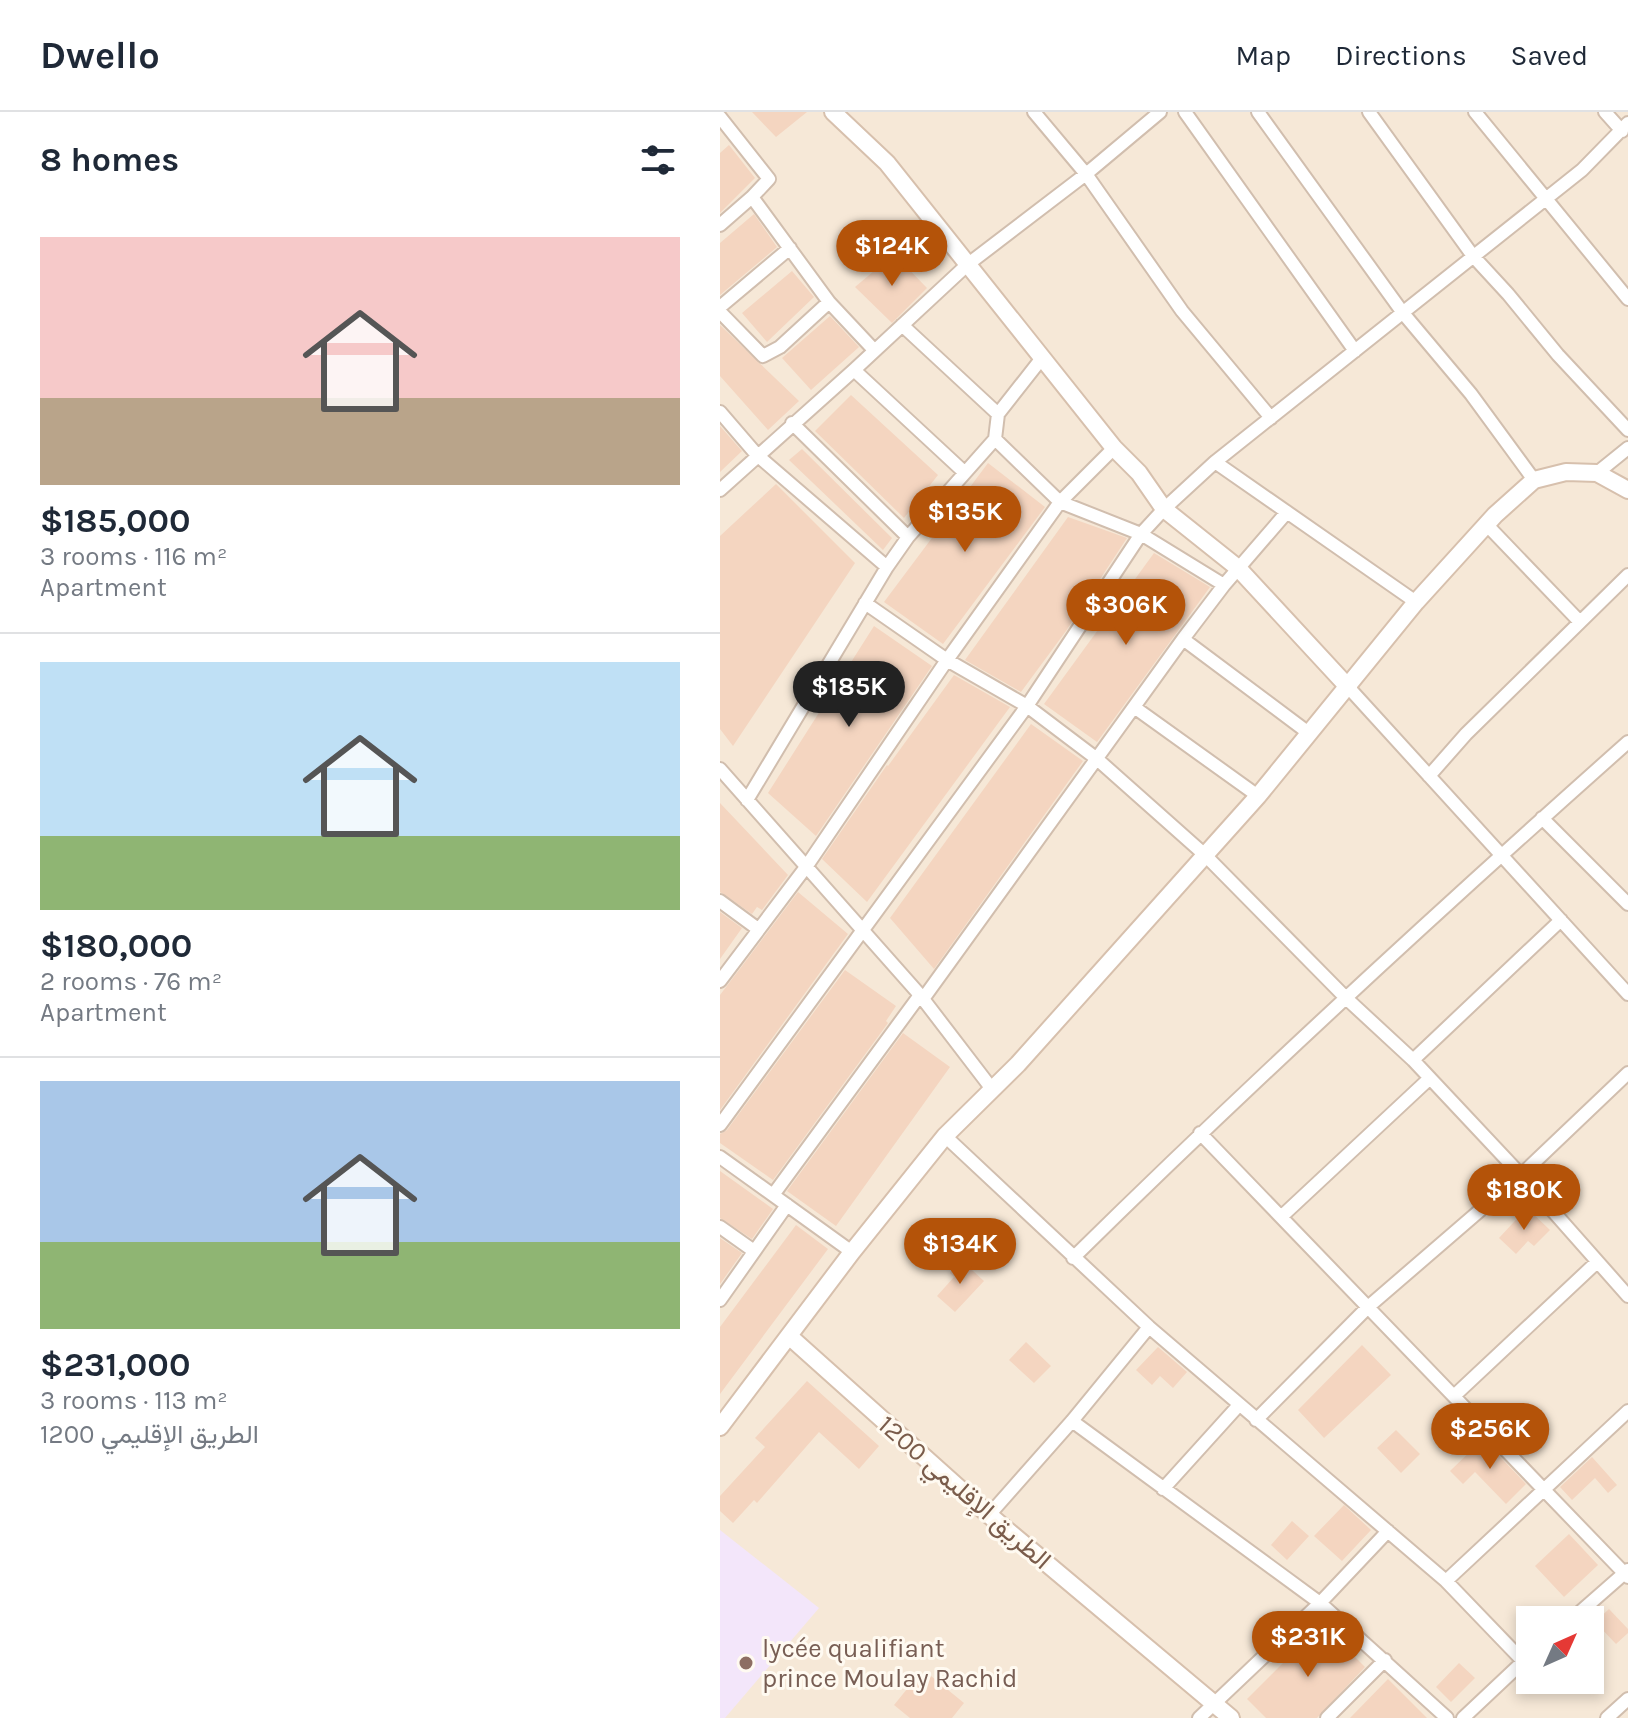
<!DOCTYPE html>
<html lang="en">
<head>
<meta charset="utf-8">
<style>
	:root { --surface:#fff; --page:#f6f6f7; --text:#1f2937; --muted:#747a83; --line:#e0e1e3; --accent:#b45309 }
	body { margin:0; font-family:Karla,Vazirmatn,sans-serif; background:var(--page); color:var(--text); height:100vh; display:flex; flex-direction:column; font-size:30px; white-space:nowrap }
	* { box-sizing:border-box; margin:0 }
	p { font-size:26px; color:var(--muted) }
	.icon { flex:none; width:44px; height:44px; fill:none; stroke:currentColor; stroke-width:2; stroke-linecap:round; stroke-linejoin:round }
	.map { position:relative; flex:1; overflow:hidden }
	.sheet { display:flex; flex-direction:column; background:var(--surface); width:720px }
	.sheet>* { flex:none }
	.needle { width:52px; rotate:45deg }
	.tools { position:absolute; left:796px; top:1494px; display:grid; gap:16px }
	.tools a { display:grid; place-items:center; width:88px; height:88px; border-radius:0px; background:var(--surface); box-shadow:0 4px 12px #0003; font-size:40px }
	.price { position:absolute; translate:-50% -68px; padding:0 18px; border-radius:28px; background:var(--accent); color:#fff; font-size:26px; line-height:52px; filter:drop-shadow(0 2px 4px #0008) }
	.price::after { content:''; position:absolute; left:50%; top:48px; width:24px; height:18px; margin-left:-12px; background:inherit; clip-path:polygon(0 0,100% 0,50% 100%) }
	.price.current { background:#222; color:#fff }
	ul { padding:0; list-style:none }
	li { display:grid; align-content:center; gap:16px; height:424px; padding:0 40px }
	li+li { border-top:2px solid var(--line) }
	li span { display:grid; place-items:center; height:248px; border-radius:0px; color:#555 }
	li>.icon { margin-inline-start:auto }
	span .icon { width:144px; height:144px; fill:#fffc; stroke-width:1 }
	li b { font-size:34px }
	h2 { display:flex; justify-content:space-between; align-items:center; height:96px; padding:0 40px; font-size:34px }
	header { display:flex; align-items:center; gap:48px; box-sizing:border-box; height:112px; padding:0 40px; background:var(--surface); border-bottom:2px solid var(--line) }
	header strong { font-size:38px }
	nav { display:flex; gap:44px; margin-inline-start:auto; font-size:28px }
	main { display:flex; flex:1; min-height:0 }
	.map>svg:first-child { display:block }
</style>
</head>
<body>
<header>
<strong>Dwello</strong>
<nav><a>Map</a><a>Directions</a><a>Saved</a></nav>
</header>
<main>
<section class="sheet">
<h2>8 homes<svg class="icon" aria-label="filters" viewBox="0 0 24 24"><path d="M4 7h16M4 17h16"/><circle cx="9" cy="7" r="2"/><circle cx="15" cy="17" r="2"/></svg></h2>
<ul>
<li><span style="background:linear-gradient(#f6c9c9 65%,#b9a48a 0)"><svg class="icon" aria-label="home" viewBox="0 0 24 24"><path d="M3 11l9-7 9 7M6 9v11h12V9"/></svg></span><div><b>$185,000</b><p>3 rooms · 116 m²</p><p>Apartment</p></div></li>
<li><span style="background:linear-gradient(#bfe0f5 70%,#8fb573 0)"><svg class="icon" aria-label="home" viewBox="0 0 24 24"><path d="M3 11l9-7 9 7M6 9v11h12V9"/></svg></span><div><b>$180,000</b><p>2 rooms · 76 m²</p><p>Apartment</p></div></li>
<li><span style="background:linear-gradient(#a9c7e8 65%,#8fb573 0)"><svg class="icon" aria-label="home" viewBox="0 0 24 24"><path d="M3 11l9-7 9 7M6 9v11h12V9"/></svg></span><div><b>$231,000</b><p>3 rooms · 113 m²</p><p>الطريق الإقليمي 1200</p></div></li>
</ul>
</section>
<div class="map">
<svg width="908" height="1606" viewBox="0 0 908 1606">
	<rect width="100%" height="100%" fill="#fdf6ea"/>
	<path fill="#f6e8d7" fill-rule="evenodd" d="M0 0H908V1606H0ZM810 1508H870V1568H810Z"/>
	<path fill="#f3e6fa" d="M0 1418 99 1496 5 1606H0Z"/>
	<path fill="#f4d5c0" d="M32 0H87L56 25Z
		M9 33 35 66 0 101V41Z
		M34 102 57 135 0 183V131Z
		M174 142 207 176 172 211 135 175Z
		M72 159 94 185 47 230 22 201Z
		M110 204 139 235 91 278 62 246Z
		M0 213 79 289 48 318 0 264Z
		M131 283 218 363 184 406 95 319Z
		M0 314 22 339 0 360Z
		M82 337 172 426 163 438 69 348Z
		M268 351 325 395 223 532 164 490Z
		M56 372 135 451 13 634 0 617V424Z
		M348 405 407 426 346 519 301 580 245 548Z
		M434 441 490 475 377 630 324 592Z
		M154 514 212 554 96 724 48 681Z
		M234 563 290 595 147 790 102 747 167 653 168 654Z
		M311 612 363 649 214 857 170 806Z
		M0 691 68 763 42 798 37 795 32 802 0 780Z
		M78 780 128 822 0 998V883Z
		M0 800 22 816 0 847Z
		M125 858 176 894 166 909 168 911 53 1068 0 1031V1022L7 1018Z
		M183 921 230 955 116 1114 67 1079Z
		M0 1059 53 1097 32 1127 0 1106Z
		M807 1096 830 1118 814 1134 808 1129 796 1142 779 1126Z
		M76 1113 108 1137 0 1282V1215Z
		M0 1126 22 1141 0 1172Z
		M241 1148 264 1169 235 1200 217 1184 234 1165 230 1161Z
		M306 1230 331 1254 314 1271 289 1248Z
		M642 1233 671 1263 604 1326 578 1298Z
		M438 1235 467 1260 453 1276 440 1264 432 1273 416 1258Z
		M87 1269 159 1334 139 1357 99 1320 37 1391 34 1388 13 1411 0 1399V1384L45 1335 35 1326Z
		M676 1318 700 1342 681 1361 657 1336Z
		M763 1327 806 1372 786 1392 755 1360 743 1372 730 1359Z
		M872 1345 897 1373 888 1381 875 1366 852 1388 840 1375Z
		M624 1393 651 1418 622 1449 594 1424Z
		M572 1409 589 1424 567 1448 551 1433Z
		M849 1422 878 1453 844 1485 815 1454Z
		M889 1497 908 1517V1521L896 1532 875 1510Z
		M602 1512 645 1555 597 1606H546L527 1587Z
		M739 1551 755 1566 731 1590 716 1575Z
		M211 1564 244 1591 232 1606H190L174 1593 196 1566 204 1572Z
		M668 1567 707 1606H630Z"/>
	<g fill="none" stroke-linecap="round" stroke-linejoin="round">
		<defs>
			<path id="street" d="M314 0 366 62 462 199 551 306
				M465 0 635 239
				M538 0 683 201 751 282 814 368
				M649 0 753 144 788 182 838 243 908 318
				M755 0 908 187
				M885 0 902 19
				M0 5 49 67 32 85 109 190 154 238
				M0 113 32 85
				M0 195 70 136
				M0 200 43 244 60 235 109 190
				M182 213 278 302
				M134 258 244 360
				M0 300 37 343 167 455
				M72 311 188 425
				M275 327 340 390 421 422 504 473
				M495 350 696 490
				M877 361 908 336
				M0 378 134 258 247 153 366 62 440 0
				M766 412 860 510
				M145 491 227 548 307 594 377 647 485 743 626 886 693 948 801 1063 908 1184
				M463 527 590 622
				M629 576 908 882
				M414 595 538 684
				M0 657 200 883 272 977
				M709 664 746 622 908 463
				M27 688 167 455 188 425 275 327 278 302 322 246
				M822 706 908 792
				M0 789 38 817
				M0 869 86 755 227 548 340 390 394 336
				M203 887 463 527 504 473 567 400
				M693 948 841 808
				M0 1013 307 594 421 422 444 397 495 350 862 58 908 11
				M480 1021 908 1465
				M225 1024 429 1215 726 1469 803 1549
				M0 1045 132 1140
				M53 1083 200 883
				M561 1105 710 966
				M0 1115 34 1139
				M353 1146C533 969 719 798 908 630
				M0 1188 67 1093
				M734 1284 877 1150
				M536 1308 648 1195 801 1063 908 961
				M352 1309 600 1491 727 1606
				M443 1377 519 1293
				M269 1403 352 1309 429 1215
				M726 1469 908 1299
				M851 1508 908 1458
				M479 1606 600 1491 668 1419
				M607 1606 665 1548
				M743 1606 810 1543
				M887 1606 908 1587"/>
			<path id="secondary" d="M113 0 167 51 394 336 419 361 444 397 518 456 629 576
				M69 1224 269 1403 511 1606
				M0 1315 132 1140 225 1024 298 952 538 684 696 490 775 403 814 368 846 360 877 361 908 378"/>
		</defs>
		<use href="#street" stroke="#d1beae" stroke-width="16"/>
		<use href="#secondary" stroke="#d7c0ad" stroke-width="20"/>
		<use href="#street" stroke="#fff" stroke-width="12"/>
		<use href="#secondary" stroke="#fff" stroke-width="16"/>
	</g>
	<circle fill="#8d6e63" stroke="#fffaf1" stroke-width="3" cx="26" cy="1551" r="8"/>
	<g text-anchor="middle" stroke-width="6" stroke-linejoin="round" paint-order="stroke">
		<g font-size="26" fill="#7a5c4b" stroke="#fffaf1">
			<text transform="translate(245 1380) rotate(41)" y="9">الطريق الإقليمي 1200</text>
		</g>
		<g font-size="26" fill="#785e54" stroke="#fffaf1" text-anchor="start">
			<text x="42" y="1545">lycée qualifiant<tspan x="42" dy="30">prince Moulay Rachid</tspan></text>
		</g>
	</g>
</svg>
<div class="tools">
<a><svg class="needle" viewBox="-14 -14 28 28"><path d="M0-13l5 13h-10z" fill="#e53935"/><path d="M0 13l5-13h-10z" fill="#747a83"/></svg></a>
</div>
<b class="price" style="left:172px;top:176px">$124K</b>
<b class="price" style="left:245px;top:442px">$135K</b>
<b class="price" style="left:406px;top:535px">$306K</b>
<b class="price current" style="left:129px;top:617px">$185K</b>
<b class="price" style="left:804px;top:1120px">$180K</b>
<b class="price" style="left:240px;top:1174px">$134K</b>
<b class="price" style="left:770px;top:1359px">$256K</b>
<b class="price" style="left:588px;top:1567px">$231K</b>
</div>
</main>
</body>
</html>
